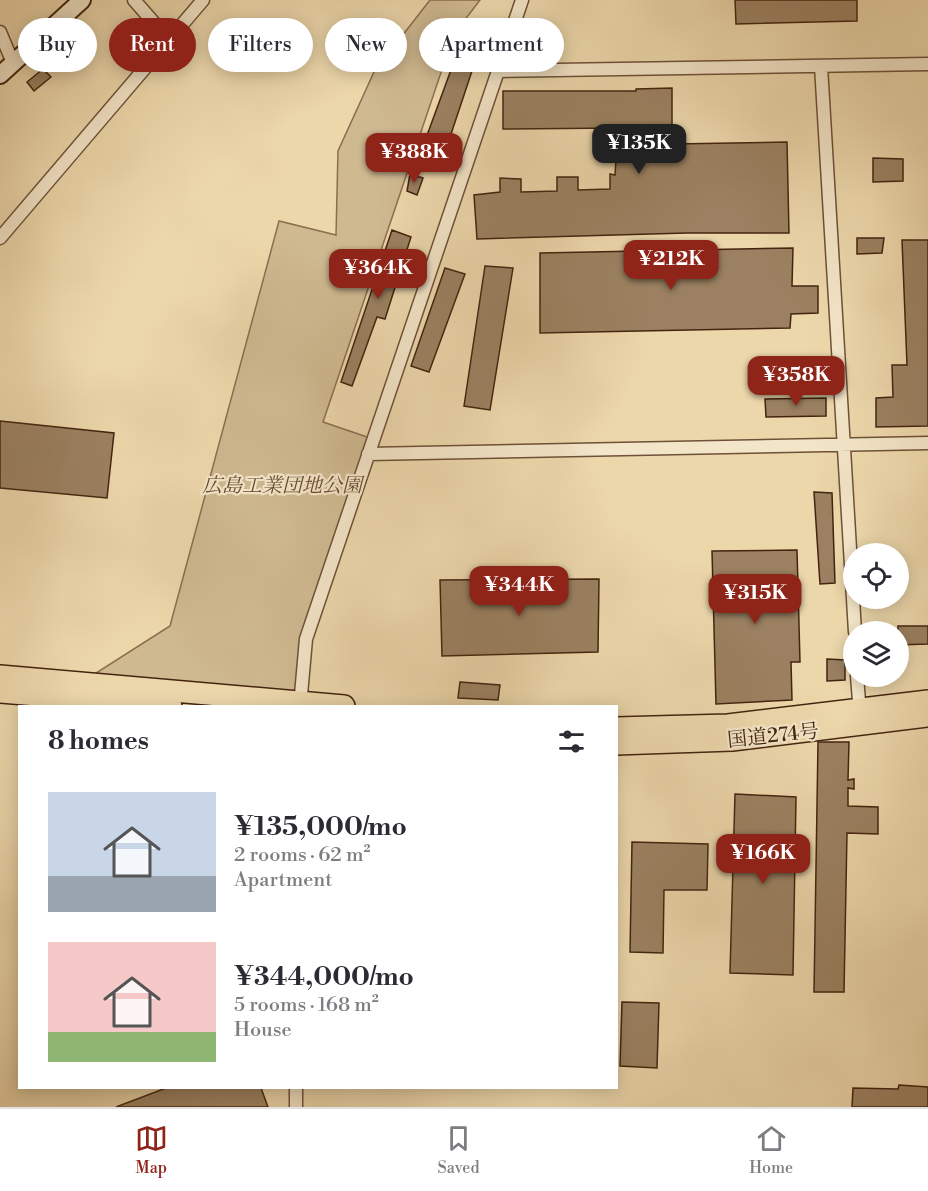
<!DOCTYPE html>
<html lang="en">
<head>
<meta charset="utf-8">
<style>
	:root { --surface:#fff; --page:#f2f2f3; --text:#2b2b33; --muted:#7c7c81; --line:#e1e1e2; --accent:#8f2418 }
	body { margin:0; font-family:"Libre Bodoni","Noto Serif JP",serif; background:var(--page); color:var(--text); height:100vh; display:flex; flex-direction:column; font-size:22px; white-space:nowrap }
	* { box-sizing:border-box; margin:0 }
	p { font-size:20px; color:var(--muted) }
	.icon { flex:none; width:33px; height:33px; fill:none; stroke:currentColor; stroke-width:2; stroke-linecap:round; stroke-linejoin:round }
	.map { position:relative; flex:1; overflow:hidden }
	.drawer { position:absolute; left:18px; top:705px; width:600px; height:384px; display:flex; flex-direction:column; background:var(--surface); border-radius:0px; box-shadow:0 3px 15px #0003 }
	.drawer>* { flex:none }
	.top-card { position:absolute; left:18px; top:18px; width:600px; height:54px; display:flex; gap:12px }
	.controls { position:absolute; left:843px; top:543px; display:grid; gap:12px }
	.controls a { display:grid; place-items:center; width:66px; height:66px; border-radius:50%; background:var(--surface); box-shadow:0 3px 15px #0003; font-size:30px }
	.price { position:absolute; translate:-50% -51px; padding:0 14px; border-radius:12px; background:var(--accent); color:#fff; font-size:20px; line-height:39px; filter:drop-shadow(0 2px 3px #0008) }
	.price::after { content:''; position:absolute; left:50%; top:36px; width:18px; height:14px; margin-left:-9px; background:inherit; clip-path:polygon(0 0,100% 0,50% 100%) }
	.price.on { background:#222; color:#fff }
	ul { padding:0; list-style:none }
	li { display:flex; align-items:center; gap:18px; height:150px; padding:0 30px }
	li span { display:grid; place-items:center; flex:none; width:168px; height:120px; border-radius:0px; color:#555 }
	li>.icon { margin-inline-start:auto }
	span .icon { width:72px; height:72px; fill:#fffc; stroke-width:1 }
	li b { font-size:26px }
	h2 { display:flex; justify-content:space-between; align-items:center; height:72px; padding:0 30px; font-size:26px }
	.chip { padding:0 21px; border-radius:27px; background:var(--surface); box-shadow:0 3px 15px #0003; font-size:21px; line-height:54px }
	.chip.on { background:var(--accent); color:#fff }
	.tab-bar { display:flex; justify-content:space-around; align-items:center; height:84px; border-top:2px solid var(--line); background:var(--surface); font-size:16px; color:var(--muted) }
	.tab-bar a { display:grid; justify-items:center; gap:3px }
	.tab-bar .on { color:var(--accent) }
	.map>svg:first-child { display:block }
</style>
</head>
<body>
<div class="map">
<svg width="928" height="1107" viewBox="0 0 928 1107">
	<rect width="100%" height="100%" fill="#ecd7ab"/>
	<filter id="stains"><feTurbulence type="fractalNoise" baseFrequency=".00333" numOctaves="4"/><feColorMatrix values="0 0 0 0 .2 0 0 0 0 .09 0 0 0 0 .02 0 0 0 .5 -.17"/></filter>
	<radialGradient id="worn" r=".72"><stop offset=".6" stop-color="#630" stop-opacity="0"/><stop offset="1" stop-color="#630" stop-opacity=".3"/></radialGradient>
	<path fill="#cfb991" stroke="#8a6e50" stroke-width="1.5" d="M430 0H480L454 34 323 422 373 439 306 639 301 703 82 682 170 626 279 221 336 235 338 151 374 72Z"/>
	<path fill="#9b8161" stroke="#442410" stroke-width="1.5" d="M735 0H857V21L736 24Z
		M84 29 89 36 64 60 56 51 70 38 72 40Z
		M455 59 474 65 444 155 422 149Z
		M43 69 51 77 34 91 27 82Z
		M672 88V144L787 142 789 233H687L477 239 474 195 500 192V178L521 179V192L557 191V177H578V190L610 189V174L615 175 618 128 503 129V91H636V89Z
		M873 158 903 159V181L873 182Z
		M410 174 423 178 417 195 407 191Z
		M392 230 411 237 385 319 377 317 352 386 341 382Z
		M857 238H884L882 253 857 254Z
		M902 240H928V426L876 427V398L893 397 892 365H907Z
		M793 248 792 286H818V313L791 314 790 328 540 333V253Z
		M485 266 513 268 490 410 464 406Z
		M445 268 465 274 429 372 411 366Z
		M826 398V416L766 417 765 399Z
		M0 421 114 433 107 498 0 488Z
		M814 492 832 493 835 583 820 584Z
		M797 550 800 662H791L792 700 716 704 712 551Z
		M599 579 598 652 442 656 440 580Z
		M898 626H928V644L898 645Z
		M827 659 845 660V680L827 681Z
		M460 682 500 685 498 700 458 698Z
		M818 742H849L848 780 854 779V789L848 788V806L878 807V834L847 833 844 992H814Z
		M735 794 796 797 793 975 730 973Z
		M632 842 708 844 707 890H664L663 953 630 952Z
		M622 1002 659 1003 657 1068 620 1066Z
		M899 1085 928 1087V1107H852L853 1088 898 1089Z
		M166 1088H261L268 1107H116Z"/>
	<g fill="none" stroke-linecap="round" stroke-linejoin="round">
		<defs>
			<path id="street" d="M134 0 169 40
				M0 32 13 63
				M821 66 855 632
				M498 71 928 64
				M0 238 203 0
				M368 454 928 443
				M857 676 860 714
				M300 706 306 639 522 0
				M296 1107V1088"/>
			<path id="secondary" d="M0 75 82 0"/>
			<path id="highway" d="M0 676 344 706
				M0 692 171 706
				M616 728 728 725 928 701
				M616 744 732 740 928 716"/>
		</defs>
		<use href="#street" stroke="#6e5137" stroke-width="15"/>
		<use href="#secondary" stroke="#442410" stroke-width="20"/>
		<use href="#highway" stroke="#442410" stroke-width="24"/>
		<use href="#street" stroke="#f3e5c8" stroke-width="12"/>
		<use href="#secondary" stroke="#f3e5c8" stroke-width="16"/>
		<use href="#highway" stroke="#ecd7ab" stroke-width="21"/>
	</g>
	<g text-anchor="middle" stroke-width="4.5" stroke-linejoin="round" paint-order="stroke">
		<g font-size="20" font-style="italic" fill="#674930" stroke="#f3e5c8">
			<text x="282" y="492">広島工業団地公園</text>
		</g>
		<g font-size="20" fill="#442410" stroke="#f3e5c8">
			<text transform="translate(773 735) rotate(-6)" y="7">国道274号</text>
		</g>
	</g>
	<rect width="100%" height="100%" filter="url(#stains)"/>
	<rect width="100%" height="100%" fill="url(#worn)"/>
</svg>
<div class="controls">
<a><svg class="icon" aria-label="locate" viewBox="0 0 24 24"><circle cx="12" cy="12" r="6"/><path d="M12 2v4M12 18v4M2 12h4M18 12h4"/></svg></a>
<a><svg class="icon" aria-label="layers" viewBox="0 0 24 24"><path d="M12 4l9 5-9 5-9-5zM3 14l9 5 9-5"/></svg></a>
</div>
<b class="price on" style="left:639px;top:175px">¥135K</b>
<b class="price" style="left:414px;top:184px">¥388K</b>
<b class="price" style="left:671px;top:291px">¥212K</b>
<b class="price" style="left:378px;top:300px">¥364K</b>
<b class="price" style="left:796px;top:407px">¥358K</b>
<b class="price" style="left:519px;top:617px">¥344K</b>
<b class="price" style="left:755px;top:625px">¥315K</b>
<b class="price" style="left:763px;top:885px">¥166K</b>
<div class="top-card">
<a class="chip">Buy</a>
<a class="chip on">Rent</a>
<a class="chip">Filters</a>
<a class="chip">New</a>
<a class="chip">Apartment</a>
</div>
<section class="drawer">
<h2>8 homes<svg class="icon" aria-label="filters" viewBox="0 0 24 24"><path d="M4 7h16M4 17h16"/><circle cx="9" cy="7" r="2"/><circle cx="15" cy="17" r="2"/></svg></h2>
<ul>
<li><span style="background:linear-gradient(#c9d6e8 70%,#9aa5b1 0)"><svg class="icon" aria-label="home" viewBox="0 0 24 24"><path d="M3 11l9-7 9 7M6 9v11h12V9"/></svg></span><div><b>¥135,000/mo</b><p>2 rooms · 62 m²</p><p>Apartment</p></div></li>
<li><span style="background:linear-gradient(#f6c9c9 75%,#8fb573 0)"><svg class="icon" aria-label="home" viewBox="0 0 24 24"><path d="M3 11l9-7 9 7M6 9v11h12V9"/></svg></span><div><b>¥344,000/mo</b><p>5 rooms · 168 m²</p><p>House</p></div></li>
</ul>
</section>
</div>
<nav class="tab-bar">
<a class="on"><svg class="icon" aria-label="map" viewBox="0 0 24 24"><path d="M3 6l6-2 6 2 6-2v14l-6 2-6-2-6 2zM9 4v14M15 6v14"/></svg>Map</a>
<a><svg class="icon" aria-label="saved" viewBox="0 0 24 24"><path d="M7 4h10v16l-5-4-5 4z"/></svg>Saved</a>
<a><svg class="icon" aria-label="home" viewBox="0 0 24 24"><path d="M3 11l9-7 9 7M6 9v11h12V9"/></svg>Home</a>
</nav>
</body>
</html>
